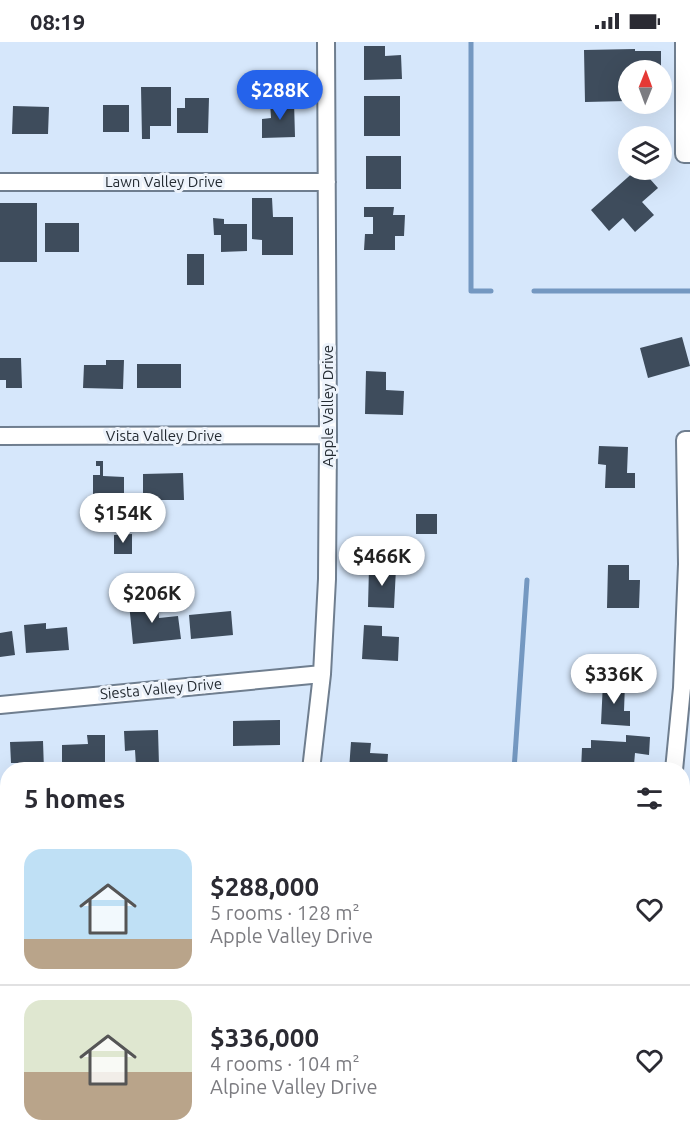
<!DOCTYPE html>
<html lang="en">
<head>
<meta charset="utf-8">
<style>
	:root { --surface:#fff; --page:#f2f2f3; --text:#2b2b33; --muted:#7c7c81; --line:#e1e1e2; --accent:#2563eb }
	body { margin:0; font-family:Ubuntu,sans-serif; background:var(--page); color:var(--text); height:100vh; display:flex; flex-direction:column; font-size:22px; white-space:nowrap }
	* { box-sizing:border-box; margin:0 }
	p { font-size:20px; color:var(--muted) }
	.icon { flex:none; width:33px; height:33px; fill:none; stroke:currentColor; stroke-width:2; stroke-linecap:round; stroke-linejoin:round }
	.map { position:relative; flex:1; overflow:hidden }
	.details { position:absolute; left:0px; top:720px; width:690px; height:386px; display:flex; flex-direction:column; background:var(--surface); border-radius:24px 24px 0 0; box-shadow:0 6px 24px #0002 }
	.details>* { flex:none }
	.needle { width:39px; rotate:1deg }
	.fabs { position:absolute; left:618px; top:18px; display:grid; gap:12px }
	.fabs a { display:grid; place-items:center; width:54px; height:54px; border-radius:50%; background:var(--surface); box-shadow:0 6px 24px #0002; font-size:30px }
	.price { position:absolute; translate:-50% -51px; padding:0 14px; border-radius:21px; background:#fff; color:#222; font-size:20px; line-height:39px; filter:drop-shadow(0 2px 3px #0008) }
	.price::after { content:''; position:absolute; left:50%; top:36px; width:18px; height:14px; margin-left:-9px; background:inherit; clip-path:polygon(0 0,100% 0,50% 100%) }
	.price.selected { background:var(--accent); color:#fff }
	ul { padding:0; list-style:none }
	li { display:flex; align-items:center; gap:18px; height:150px; padding:0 24px }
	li+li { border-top:2px solid var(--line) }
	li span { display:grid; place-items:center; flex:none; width:168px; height:120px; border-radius:18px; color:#555 }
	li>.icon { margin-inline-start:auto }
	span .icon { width:72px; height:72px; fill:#fffc; stroke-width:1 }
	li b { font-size:26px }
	h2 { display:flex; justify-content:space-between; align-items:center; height:72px; padding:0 24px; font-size:26px }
	.status { display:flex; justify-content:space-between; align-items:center; height:42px; padding:0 30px; background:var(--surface); direction:ltr }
	.status svg { height:16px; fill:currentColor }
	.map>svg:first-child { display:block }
</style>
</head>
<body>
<div class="status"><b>08:19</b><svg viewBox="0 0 49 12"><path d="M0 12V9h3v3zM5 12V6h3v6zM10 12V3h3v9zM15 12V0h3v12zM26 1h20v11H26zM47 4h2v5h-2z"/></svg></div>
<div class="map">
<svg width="690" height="1105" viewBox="0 0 690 1105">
	<rect width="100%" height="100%" fill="#d6e7fb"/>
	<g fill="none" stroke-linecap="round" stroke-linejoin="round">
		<path stroke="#7498c1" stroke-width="5" d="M471 0V249H491
			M534 249H690
			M514 728 527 538
			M471 1105 472 1098"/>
	</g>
	<path fill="#3e4c5c" d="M364 4H385V14L401 13 402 37 364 38Z
		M635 7V9H661V28H628V59L585 60 584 8Z
		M141 45H171V84H150V97H142Z
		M364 54H400V94H364Z
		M185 56H209L208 91H177V66H185Z
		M294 59 295 95 262 96V77L271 76 270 60Z
		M103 63H129V90H103Z
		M13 64 49 65 48 92H12Z
		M366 114H401V147H366Z
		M636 128H642L658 146 642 160 654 173 635 190 623 176 609 189 591 168Z
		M252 156H272L273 175H293V213H262V198L252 197Z
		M0 161H37V220H0Z
		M364 165H394L393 173H405L404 194H395V208H364L365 192H373V175H364Z
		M213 176 224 177V182H247V209L221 210V193H214Z
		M45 181H79V210H45Z
		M187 212H204V243H187Z
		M682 295 690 324 648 336 640 306Z
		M0 316H21L22 346H6V338H0Z
		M106 318H124L123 347 83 346 84 323H106Z
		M137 322H181V346H137Z
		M366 329 386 330V348L404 349 403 373 365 372Z
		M599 404 628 405 627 431H635V446H605L606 423 598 422Z
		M96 419H103V434L124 435V479H102V470H93V433H100V424H96Z
		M183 431 184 458H143V432Z
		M416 472H437V492H416Z
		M132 492V512H114V493Z
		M608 523H629V538H640L639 566H607Z
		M369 525 396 526 394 566 368 565Z
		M158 558 159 576 178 574 181 597 133 602 129 561Z
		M231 569 233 593 191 597 189 573Z
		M46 581V587L67 585 69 608 26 611 24 583Z
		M364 583 382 584V594L399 595 398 619 362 617Z
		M12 589 15 613 0 615V591Z
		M603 640 625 641 624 669H630V684L601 682Z
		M280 678V703L233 704V679Z
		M158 688 159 723 136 724 135 708 125 709 124 689Z
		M87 693H105V723L62 724V703L88 702Z
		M626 693 650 695 649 713 635 711 634 723 624 722 623 728H581L582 706H591V698L626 700Z
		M43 699 44 728H21L20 721H11L10 700Z
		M351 700 371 701 370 711 388 712 387 728H349Z
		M8 833V864H0V834Z
		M682 951H690V991L682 990Z
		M0 959H8V982H0Z
		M21 1098H56L57 1105H22Z"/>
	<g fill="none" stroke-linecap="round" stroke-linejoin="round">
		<defs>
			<path id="street" d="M684 0V112H690
				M0 140H327
				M0 394 328 393
				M0 663 322 632
				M311 728 322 632 327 537 328 393 326 0
				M674 728 682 646 687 522 685 398H690
				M0 910H8
				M271 1105 272 1098
				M634 1105 635 1098"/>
		</defs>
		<use href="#street" stroke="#6f7e8f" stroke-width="20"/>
		<use href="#street" stroke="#fff" stroke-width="16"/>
	</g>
	<g text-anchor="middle" stroke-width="6" stroke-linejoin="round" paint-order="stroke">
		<g font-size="15" fill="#242b32" stroke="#edf3fb">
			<text x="164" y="145">Lawn Valley Drive</text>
			<text transform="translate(328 364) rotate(-90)" y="5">Apple Valley Drive</text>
			<text x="164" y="399">Vista Valley Drive</text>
			<text transform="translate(161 647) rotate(-5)" y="5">Siesta Valley Drive</text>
		</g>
	</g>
</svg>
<div class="fabs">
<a><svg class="needle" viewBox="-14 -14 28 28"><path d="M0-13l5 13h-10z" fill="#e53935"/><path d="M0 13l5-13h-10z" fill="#7c7c81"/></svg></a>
<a><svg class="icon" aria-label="layers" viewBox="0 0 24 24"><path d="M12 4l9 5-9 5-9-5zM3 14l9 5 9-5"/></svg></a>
</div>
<b class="price selected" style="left:280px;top:79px">$288K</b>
<b class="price" style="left:123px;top:502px">$154K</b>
<b class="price" style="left:382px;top:545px">$466K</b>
<b class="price" style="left:152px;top:582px">$206K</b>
<b class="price" style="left:614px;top:663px">$336K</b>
<section class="details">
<h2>5 homes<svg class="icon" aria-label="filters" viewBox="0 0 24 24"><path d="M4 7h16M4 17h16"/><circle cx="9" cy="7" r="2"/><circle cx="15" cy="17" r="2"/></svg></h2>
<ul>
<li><span style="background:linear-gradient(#bfe0f5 75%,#b9a48a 0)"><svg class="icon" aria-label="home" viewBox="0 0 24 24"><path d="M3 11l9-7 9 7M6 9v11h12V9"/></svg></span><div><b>$288,000</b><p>5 rooms · 128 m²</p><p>Apple Valley Drive</p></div><svg class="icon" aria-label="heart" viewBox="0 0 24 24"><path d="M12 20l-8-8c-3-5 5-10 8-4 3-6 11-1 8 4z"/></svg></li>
<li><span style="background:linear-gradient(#dfe7d0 60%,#b9a48a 0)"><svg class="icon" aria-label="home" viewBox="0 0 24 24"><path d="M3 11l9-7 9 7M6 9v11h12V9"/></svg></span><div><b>$336,000</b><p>4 rooms · 104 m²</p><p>Alpine Valley Drive</p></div><svg class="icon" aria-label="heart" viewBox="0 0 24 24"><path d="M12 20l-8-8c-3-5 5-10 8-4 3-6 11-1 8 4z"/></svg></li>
</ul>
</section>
</div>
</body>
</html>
